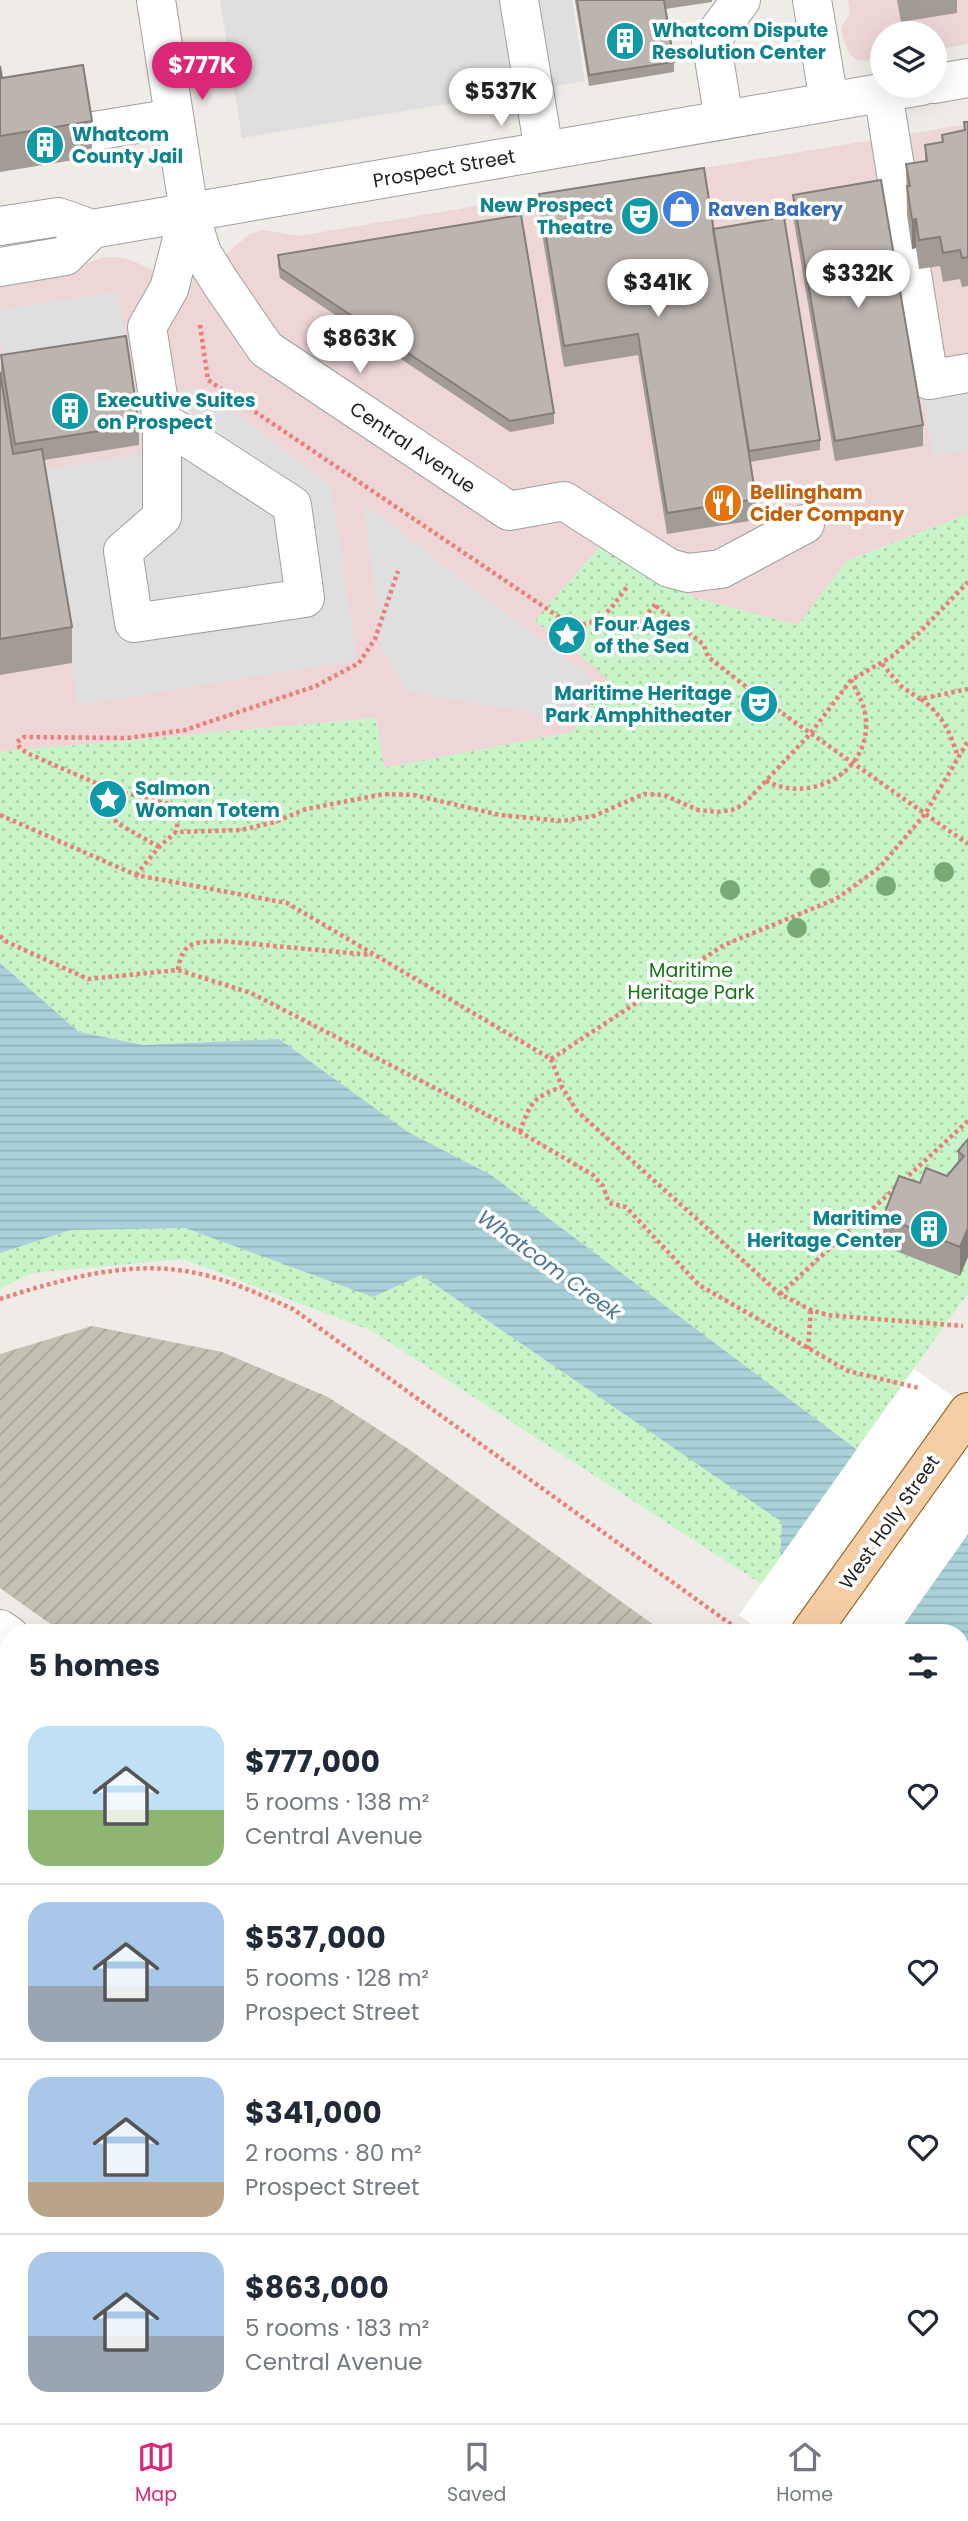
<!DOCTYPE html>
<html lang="en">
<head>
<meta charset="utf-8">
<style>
	:root { --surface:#fff; --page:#f6f6f7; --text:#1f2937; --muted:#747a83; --line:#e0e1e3; --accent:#db2777 }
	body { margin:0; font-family:Poppins,sans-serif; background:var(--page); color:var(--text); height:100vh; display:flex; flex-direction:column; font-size:26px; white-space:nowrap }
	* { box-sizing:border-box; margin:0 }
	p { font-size:23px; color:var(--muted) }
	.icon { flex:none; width:38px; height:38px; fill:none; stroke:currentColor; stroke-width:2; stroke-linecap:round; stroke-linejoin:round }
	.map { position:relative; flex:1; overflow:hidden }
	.side { position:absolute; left:0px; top:1624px; width:970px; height:800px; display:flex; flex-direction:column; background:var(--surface); border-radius:28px 28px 0 0; box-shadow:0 7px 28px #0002 }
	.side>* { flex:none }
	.fabs { position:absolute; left:870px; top:21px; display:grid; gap:14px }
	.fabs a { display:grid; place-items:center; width:77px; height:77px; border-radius:50%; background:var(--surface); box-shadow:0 7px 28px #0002; font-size:35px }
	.price { position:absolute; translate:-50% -60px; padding:0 16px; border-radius:24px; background:#fff; color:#222; font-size:23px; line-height:46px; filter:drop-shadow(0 2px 4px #0008) }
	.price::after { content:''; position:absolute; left:50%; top:42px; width:21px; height:16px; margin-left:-10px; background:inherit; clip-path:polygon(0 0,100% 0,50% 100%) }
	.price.current { background:var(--accent); color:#fff }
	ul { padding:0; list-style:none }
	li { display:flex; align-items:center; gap:21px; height:175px; padding:0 28px }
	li+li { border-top:2px solid var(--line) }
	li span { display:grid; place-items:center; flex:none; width:196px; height:140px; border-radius:21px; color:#555 }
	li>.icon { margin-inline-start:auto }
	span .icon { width:84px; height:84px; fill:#fffc; stroke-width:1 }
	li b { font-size:30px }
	h2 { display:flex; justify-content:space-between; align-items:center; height:84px; padding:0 28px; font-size:30px }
	.menu { display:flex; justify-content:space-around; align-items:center; height:98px; border-top:2px solid var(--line); background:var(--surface); font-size:19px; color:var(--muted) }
	.menu a { display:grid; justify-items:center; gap:4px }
	.menu .current { color:var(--accent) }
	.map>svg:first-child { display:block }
</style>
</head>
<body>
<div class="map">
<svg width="968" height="2423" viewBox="0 0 968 2423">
	<defs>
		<pattern id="industrial-grid" width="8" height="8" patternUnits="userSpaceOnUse" patternTransform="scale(1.75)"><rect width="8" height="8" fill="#e7d8e5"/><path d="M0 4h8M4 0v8" fill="none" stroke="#c6b9c4"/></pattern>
		<pattern id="construction-furrows" width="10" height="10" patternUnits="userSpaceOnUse" patternTransform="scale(1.75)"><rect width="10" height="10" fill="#c2c1b2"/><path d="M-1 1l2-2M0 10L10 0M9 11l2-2" fill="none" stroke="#a6a599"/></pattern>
		<pattern id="park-dots" width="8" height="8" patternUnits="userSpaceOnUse" patternTransform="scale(1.75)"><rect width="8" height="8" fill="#c7f5c7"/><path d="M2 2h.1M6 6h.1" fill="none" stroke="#aad2aa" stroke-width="1.8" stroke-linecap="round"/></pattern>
		<pattern id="water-rules" width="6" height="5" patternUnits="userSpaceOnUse" patternTransform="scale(1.75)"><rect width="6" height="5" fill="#aad1d9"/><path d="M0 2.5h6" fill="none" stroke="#92b3ba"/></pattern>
	</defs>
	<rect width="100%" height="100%" fill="#efebe6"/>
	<path fill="#eed6d7" d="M848 0H968V44L935 50 934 33H882V59L867 61 856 60 849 53 844 42 841 28 850 13Z
		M968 124V514L847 561 798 625 694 598 604 543 608 678 573 732 384 768 376 718 0 752V286L72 270 103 257H118L131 260 158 273 215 263 250 234 263 230 298 236Z"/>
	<path fill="url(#industrial-grid)" d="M0 1689 9 1695V2026L0 2039Z
		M0 2197 9 2203V2415H214L208 2423H0Z"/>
	<path fill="url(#construction-furrows)" d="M92 1326 222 1352 328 1397 407 1448 665 1633H63L0 1588V1354Z"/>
	<path fill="url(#park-dots)" d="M968 514V1293L856 1449 491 1175 408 1132 279 1039 143 1045 79 1032 0 963V752L376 718 384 768 573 732 608 678 535 620 604 542 694 598 798 625 847 561Z
		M185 1228 373 1297 421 1275 783 1522 780 1564 775 1593 372 1331 183 1259 32 1273 0 1289V1253L71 1230Z"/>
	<path fill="#dfdfdf" d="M220 0H572L585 81 242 138Z
		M118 291 126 341 4 360 0 338V310Z
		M968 354V450L933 456 918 362Z
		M203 388 331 485 357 660 78 705 40 470 146 453 138 399Z
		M364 504 591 678 565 718 408 692 381 647Z
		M961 1880 968 1885V2020L961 2015Z"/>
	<path fill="url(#water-rules)" d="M0 963 79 1032 143 1045 279 1039 408 1132 491 1175 856 1449 968 1509V1757L961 1750V1633H871L780 1564 782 1522 421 1275 373 1297 185 1228 71 1230 0 1253Z"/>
	<path fill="#fff" d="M914 1369 968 1407V1534L898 1633H763L739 1615Z"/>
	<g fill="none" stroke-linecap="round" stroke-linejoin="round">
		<defs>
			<path id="minor" d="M156 0 189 212 202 253 220 282 266 349 509 511 564 501 669 568 688 573 721 569 805 524
				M519 0 544 151
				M812 0 829 101
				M934 84 968 78
				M883 92 929 380 968 373
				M724 120 711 40 741 0
				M88 132 174 118
				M0 226 58 217 92 229 921 86
				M0 267 65 256 92 229
				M162 421V517L123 551 134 623 305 598 292 505 162 421 147 327 169 289 189 212
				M0 1629 9 1635
				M961 1970 968 1975
				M0 1978 9 1966
				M0 2123 9 2129
				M409 2415 420 2423
				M584 2423 590 2415"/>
			<path id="major" d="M810 1633 968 1412
				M961 2333 968 2322
				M247 2423 253 2415
				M901 2423 906 2415"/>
		</defs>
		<use href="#minor" stroke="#a0a0a0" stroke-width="40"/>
		<use href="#major" stroke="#8d5a0d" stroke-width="40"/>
		<path stroke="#ee7c77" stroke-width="4.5" stroke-dasharray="3.5 3.5" stroke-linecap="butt" d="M200 325 208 380 565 621C599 632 609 610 627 587
			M656 606 704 645 708 657 762 699 968 844
			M614 646 626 640 657 602
			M882 664 901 686 920 699 968 689
			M921 699C944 717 949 730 958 757
			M766 781C810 804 870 773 866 720 865 705 858 694 851 680
			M109 789 27 753 20 748 17 742 24 737 128 738 185 730 316 686 359 663 375 639 398 571
			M0 815 136 875 287 903 551 1059 562 1087 577 1111 780 1294 811 1310 827 1315 963 1326
			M159 847 117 823 112 815 113 808 118 803 117 797 109 789 170 804 179 816 176 832
			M136 875 159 847 176 832 241 830 275 822 306 809 384 794 414 795 500 815 562 821 594 816 644 794 664 795 698 810 718 812 732 810 744 804 810 734 851 680 891 657 918 634 968 582
			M0 936 7 942 88 979 178 970 251 993 520 1132 593 1175 603 1186 609 1203 626 1207 699 1285 848 1371 919 1388
			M178 970C182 941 195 942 221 941L372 955
			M551 1059 724 945 836 899 880 867 925 814 968 741
			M520 1132C530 1103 533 1097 562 1087
			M780 1294 968 1121
			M0 1299C63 1279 130 1259 196 1273 230 1280 261 1295 293 1309L743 1633
			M808 1349 811 1310"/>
		<use href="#minor" stroke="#fff" stroke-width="38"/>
		<use href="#major" stroke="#f4cda5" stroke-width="38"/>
		<defs>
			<path id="rail" d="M961 2161 968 2151
				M772 2423 778 2415"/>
		</defs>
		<use href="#rail" stroke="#6d6d6d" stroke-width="8"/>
		<use href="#rail" stroke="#fff" stroke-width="5" stroke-dasharray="16" stroke-linecap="butt"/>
	</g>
	<g fill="#77aa74">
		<circle cx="944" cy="872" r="10"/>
		<circle cx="820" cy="878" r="10"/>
		<circle cx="886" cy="886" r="10"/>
		<circle cx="730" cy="890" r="10"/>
		<circle cx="797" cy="928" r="10"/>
	</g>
	<path fill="#a29b96" d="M575 0H712V2L665 9 674 62V72L589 86Z
		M897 0H957V13L901 22Z
		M0 66 2 78 92 121V157L0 172Z
		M964 122H968V286L962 287 960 279 943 282 940 266 919 269 916 248 912 249 907 215 906 164 925 161V145L942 142V135L964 131Z
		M539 194 713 229 820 440V450L750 462 756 499V520L667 534 638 355 564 367 539 215Z
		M793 195 923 425V446L835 461 793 216Z
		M278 255 554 413V424L510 432 280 278 278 265Z
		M1 355 139 425V445L44 460 72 627V663L0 675V372L13 454 1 376Z
		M968 1139 960 1276 883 1246V1217L920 1183 947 1176 958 1162V1151Z
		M9 1801V1885L0 1878V1813Z
		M961 1816 968 1822V1885L961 1880Z
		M9 2001V2080L0 2074V2013Z
		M492 2415H520L515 2423H503Z"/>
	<path fill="#847e7a" d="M916 219V248L912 249V220Z
		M968 1228V1257L960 1276V1247Z
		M9 2201V2237L0 2249V2213Z
		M167 2415H188L182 2423H161Z
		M511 2415H520L515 2423H511Z
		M690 2415H699V2423H684Z"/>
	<path fill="#bcb4af" stroke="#847e7a" stroke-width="2" d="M577 0H664L674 62 589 75Z
		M83 65 92 121 0 136V66L2 78Z
		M964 122H968V257L962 258 960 250 943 253 940 237 919 240 916 219 912 220 907 186H910L906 164 927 161 925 145 943 142 942 135 965 130Z
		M704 168 756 499 667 513 638 334 564 346 539 194Z
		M881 180 923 425 835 441 793 195Z
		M521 215 554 413 510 421 280 268 278 255Z
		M784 217 820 440 749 451 713 229Z
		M126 336 139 425 15 444 1 355Z
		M0 372 13 454 42 449 72 627 0 639Z
		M968 1139V1228L960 1247 883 1217 899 1176 920 1183 926 1168 947 1176 964 1156 958 1151Z
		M9 1801V1864L0 1858V1813Z
		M961 1816 968 1822V1874L961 1869Z
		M9 2001V2034L0 2028V2013Z
		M0 2158 9 2164V2201L0 2213Z
		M968 2411V2423H960Z
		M11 2415H167L161 2423H6Z
		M609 2415H690L684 2423H603Z"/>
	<defs>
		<symbol id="building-disc" viewBox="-11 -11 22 22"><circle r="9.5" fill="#0f9aa8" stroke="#fff"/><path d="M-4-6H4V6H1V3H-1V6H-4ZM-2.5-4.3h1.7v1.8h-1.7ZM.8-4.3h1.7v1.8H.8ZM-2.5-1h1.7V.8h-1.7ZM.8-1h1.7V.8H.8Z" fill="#fff"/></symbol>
		<symbol id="shop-disc" viewBox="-11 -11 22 22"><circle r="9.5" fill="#3f7fe0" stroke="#fff"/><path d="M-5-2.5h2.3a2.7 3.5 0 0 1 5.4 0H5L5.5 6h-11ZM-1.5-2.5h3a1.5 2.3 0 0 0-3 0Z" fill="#fff"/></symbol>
		<symbol id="theatre-disc" viewBox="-11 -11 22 22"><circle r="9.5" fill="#0f9aa8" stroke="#fff"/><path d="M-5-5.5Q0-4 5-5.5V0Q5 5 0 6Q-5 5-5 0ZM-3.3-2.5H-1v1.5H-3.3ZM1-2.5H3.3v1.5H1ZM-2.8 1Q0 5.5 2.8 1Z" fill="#fff"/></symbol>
		<symbol id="restaurant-disc" viewBox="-11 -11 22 22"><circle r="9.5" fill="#e8710a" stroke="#fff"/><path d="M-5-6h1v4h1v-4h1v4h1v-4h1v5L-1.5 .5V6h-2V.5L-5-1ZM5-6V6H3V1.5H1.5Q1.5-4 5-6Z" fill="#fff"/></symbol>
		<symbol id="sight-disc" viewBox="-11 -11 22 22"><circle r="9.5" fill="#0f9aa8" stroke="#fff"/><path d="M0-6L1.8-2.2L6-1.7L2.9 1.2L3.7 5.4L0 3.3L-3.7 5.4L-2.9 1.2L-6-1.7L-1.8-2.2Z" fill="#fff"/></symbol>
	</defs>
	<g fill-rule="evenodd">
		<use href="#building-disc" x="603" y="19" width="44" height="44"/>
		<use href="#building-disc" x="23" y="123" width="44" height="44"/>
		<use href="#shop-disc" x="659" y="187" width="44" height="44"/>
		<use href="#theatre-disc" x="618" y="194" width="44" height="44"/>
		<use href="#building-disc" x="48" y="389" width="44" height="44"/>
		<use href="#restaurant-disc" x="701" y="481" width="44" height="44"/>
		<use href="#sight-disc" x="545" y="613" width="44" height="44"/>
		<use href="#theatre-disc" x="737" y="682" width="44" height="44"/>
		<use href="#sight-disc" x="86" y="777" width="44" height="44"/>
		<use href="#building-disc" x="907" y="1207" width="44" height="44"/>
	</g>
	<g text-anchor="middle" stroke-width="7" stroke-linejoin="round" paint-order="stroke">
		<g font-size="19" font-weight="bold" fill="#0d838f" stroke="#fff" text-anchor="start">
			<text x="652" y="37">Whatcom Dispute<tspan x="652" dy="22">Resolution Center</tspan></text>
			<text x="72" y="141">Whatcom<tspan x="72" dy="22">County Jail</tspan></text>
			<text x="613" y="212" text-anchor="end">New Prospect<tspan x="613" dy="22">Theatre</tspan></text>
			<text x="97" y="407">Executive Suites<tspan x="97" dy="22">on Prospect</tspan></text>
			<text x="594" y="631">Four Ages<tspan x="594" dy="22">of the Sea</tspan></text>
			<text x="732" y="700" text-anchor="end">Maritime Heritage<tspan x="732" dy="22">Park Amphitheater</tspan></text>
			<text x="135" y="795">Salmon<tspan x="135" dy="22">Woman Totem</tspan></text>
			<text x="902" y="1225" text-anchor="end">Maritime<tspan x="902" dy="22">Heritage Center</tspan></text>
		</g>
		<g font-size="19" fill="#1f1f1f" stroke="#fff">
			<text transform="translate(444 168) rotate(-10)" y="7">Prospect Street</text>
			<text transform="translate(413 447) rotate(34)" y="7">Central Avenue</text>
			<text transform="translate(889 1522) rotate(-55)" y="7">West Holly Street</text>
		</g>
		<g font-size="19" font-weight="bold" fill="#366cbe" stroke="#fff" text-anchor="start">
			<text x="708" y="216">Raven Bakery</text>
		</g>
		<g font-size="19" font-weight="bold" fill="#c56008" stroke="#fff" text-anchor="start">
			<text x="750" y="499">Bellingham<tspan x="750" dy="22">Cider Company</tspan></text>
		</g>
		<g font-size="19" fill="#157417" stroke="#fff">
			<text x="691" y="977">Maritime<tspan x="691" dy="22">Heritage Park</tspan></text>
		</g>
		<g font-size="21" font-style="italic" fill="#4c7797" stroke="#fff">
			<text transform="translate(549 1265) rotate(36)" y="7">Whatcom Creek</text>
		</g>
	</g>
</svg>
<div class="fabs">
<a><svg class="icon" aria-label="layers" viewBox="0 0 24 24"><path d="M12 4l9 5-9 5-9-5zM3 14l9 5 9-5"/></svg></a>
</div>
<b class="price current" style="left:202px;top:102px">$777K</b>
<b class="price" style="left:501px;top:128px">$537K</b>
<b class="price" style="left:858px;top:310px">$332K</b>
<b class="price" style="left:658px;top:319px">$341K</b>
<b class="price" style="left:360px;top:375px">$863K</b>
<section class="side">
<h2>5 homes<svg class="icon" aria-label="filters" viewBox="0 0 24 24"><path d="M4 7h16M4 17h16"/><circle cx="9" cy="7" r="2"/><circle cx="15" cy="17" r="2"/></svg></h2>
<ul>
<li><span style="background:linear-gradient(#bfe0f5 60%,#8fb573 0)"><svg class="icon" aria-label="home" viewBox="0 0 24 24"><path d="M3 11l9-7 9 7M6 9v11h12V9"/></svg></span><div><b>$777,000</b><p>5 rooms · 138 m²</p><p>Central Avenue</p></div><svg class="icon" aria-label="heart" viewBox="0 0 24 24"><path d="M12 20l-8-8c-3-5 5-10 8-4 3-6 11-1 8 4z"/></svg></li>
<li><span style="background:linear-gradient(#a9c7e8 60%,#9aa5b1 0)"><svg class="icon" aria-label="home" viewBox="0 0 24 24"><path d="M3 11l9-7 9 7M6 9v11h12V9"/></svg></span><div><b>$537,000</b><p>5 rooms · 128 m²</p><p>Prospect Street</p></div><svg class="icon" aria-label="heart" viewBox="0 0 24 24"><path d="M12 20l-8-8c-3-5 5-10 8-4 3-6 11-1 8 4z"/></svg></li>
<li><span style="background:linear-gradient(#a9c7e8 75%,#b9a48a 0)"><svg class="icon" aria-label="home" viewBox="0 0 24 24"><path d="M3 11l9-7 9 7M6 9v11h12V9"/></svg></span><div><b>$341,000</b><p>2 rooms · 80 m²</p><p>Prospect Street</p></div><svg class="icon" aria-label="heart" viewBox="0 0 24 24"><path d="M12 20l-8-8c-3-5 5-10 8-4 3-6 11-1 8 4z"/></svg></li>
<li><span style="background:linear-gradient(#a9c7e8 60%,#9aa5b1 0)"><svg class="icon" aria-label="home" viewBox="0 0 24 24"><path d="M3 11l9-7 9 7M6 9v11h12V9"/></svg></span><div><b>$863,000</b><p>5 rooms · 183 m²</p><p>Central Avenue</p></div><svg class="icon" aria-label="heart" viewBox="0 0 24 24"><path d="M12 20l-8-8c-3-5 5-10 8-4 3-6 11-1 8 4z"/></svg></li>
</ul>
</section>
</div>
<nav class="menu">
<a class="current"><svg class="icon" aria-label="map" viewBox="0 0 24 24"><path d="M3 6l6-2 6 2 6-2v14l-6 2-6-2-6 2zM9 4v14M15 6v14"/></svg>Map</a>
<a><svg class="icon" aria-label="saved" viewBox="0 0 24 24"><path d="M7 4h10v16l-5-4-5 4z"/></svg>Saved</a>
<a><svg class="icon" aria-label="home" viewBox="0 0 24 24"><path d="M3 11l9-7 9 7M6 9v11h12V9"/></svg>Home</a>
</nav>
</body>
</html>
